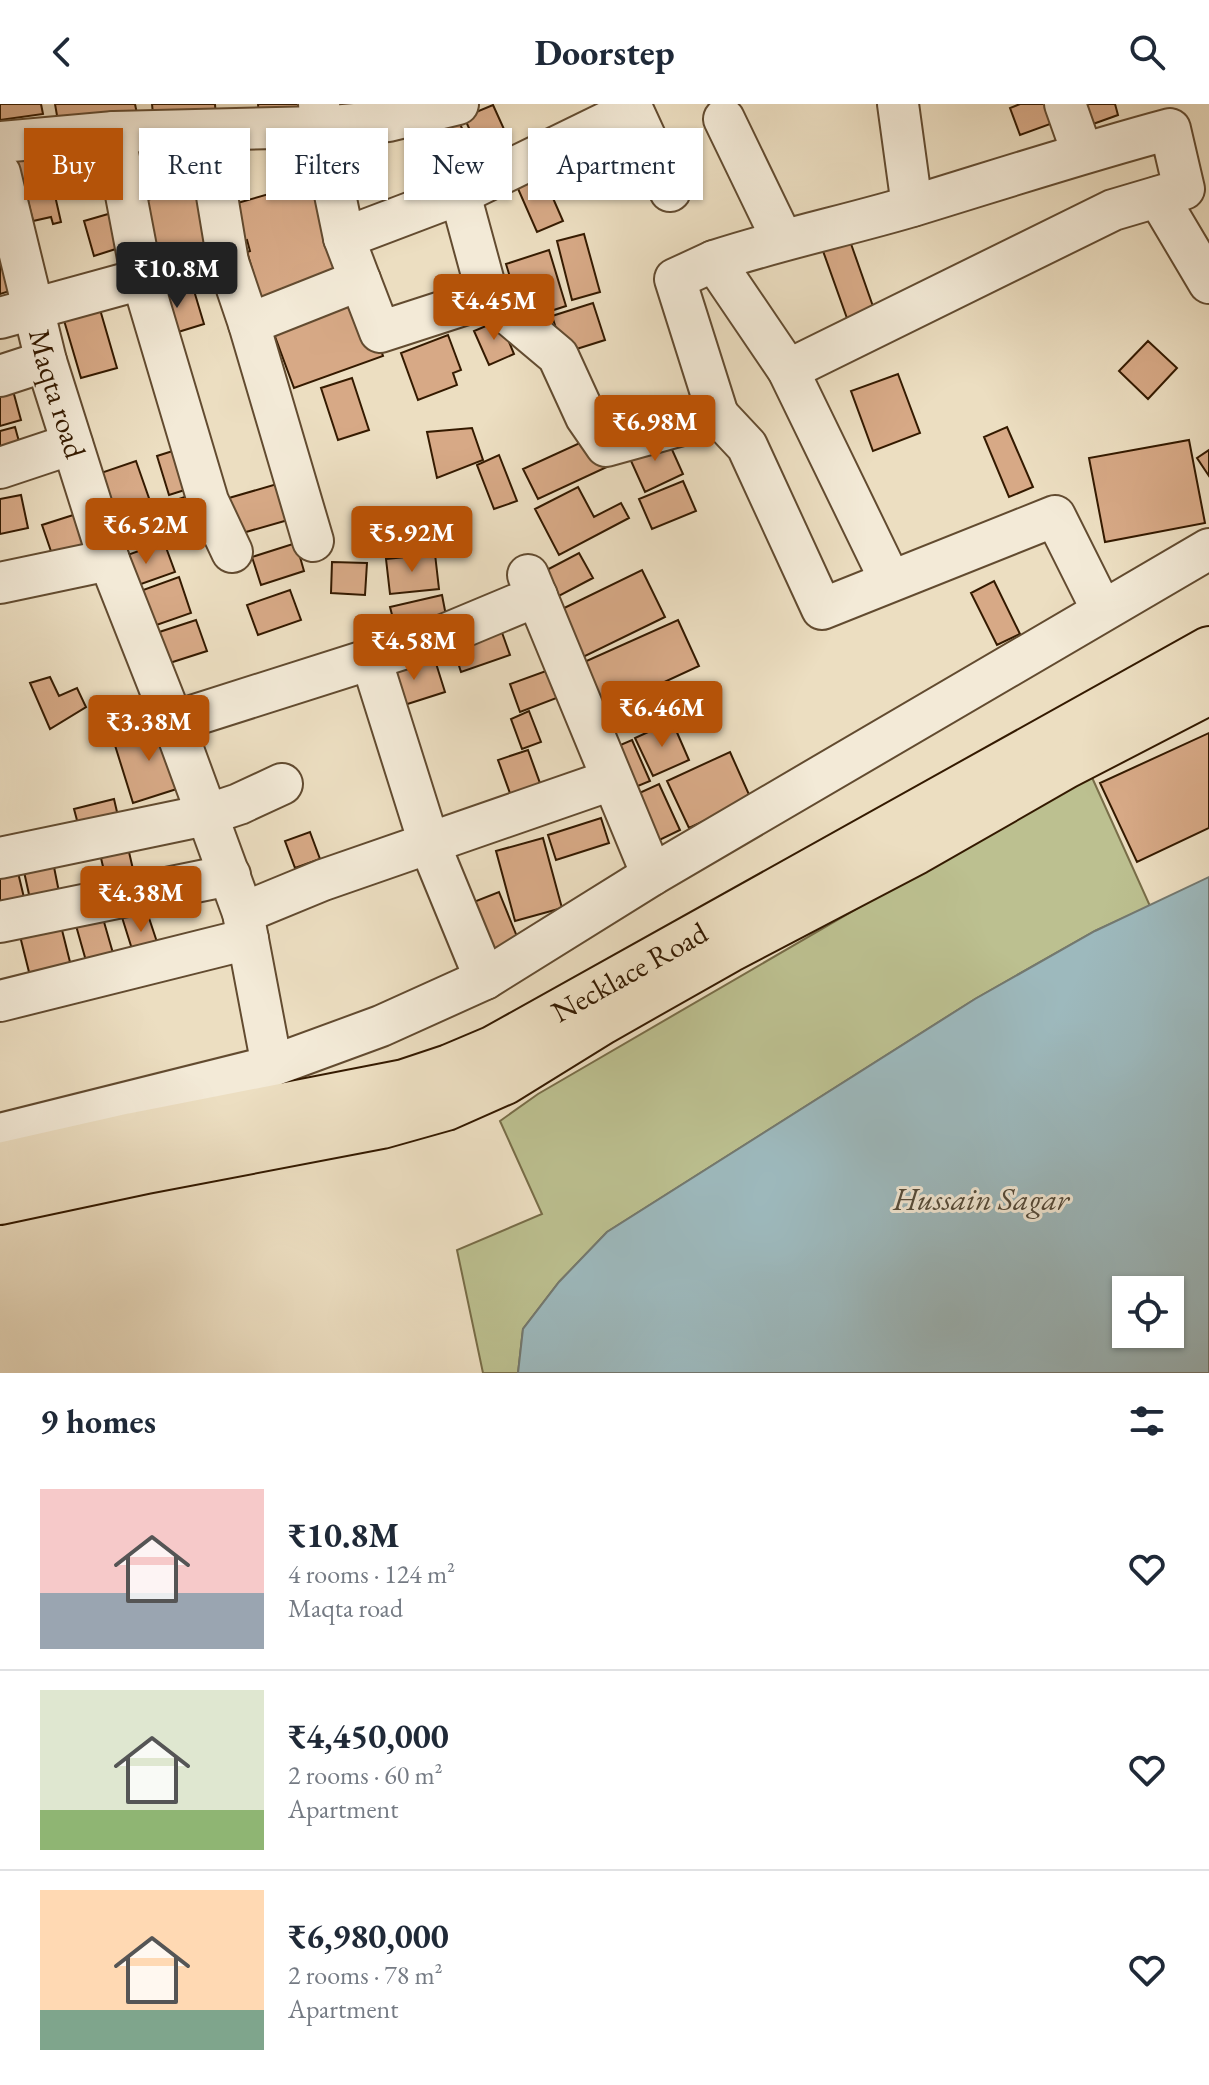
<!DOCTYPE html>
<html lang="en">
<head>
<meta charset="utf-8">
<style>
	:root { --surface:#fff; --page:#f6f6f7; --text:#1f2937; --muted:#747a83; --line:#e0e1e3; --accent:#b45309 }
	body { margin:0; font-family:"EB Garamond",serif; background:var(--page); color:var(--text); height:100vh; display:flex; flex-direction:column; font-size:30px; white-space:nowrap }
	* { box-sizing:border-box; margin:0 }
	p { font-size:26px; color:var(--muted) }
	.icon { flex:none; width:44px; height:44px; fill:none; stroke:currentColor; stroke-width:2; stroke-linecap:round; stroke-linejoin:round }
	.map { position:relative; height:1269px; overflow:hidden }
	.side { display:flex; flex-direction:column; background:var(--surface); flex:1 }
	.side>* { flex:none }
	.guide { position:absolute; left:24px; top:24px; width:800px; height:72px; display:flex; gap:16px }
	.buttons { position:absolute; left:1112px; top:1172px; display:grid; gap:16px }
	.buttons a { display:grid; place-items:center; width:72px; height:72px; border-radius:0px; background:var(--surface); box-shadow:0 2px 6px #0004; font-size:40px }
	.price { position:absolute; translate:-50% -68px; padding:0 18px; border-radius:8px; background:var(--accent); color:#fff; font-size:26px; line-height:52px; filter:drop-shadow(0 2px 4px #0008) }
	.price::after { content:''; position:absolute; left:50%; top:48px; width:24px; height:18px; margin-left:-12px; background:inherit; clip-path:polygon(0 0,100% 0,50% 100%) }
	.price.selected { background:#222; color:#fff }
	ul { padding:0; list-style:none }
	li { display:flex; align-items:center; gap:24px; height:200px; padding:0 40px }
	li+li { border-top:2px solid var(--line) }
	li span { display:grid; place-items:center; flex:none; width:224px; height:160px; border-radius:0px; color:#555 }
	li>.icon { margin-inline-start:auto }
	span .icon { width:96px; height:96px; fill:#fffc; stroke-width:1 }
	li b { font-size:34px }
	h2 { display:flex; justify-content:space-between; align-items:center; height:96px; padding:0 40px; font-size:34px }
	.pill { padding:0 28px; border-radius:0px; background:var(--surface); box-shadow:0 2px 6px #0004; font-size:28px; line-height:72px }
	.pill.selected { background:var(--accent); color:#fff }
	header { display:flex; justify-content:space-between; align-items:center; height:104px; padding:0 40px; background:var(--surface); font-size:36px; font-weight:700 }
	.map>svg:first-child { display:block }
</style>
</head>
<body>
<header><svg class="icon" aria-label="back" viewBox="0 0 24 24"><path d="M15 5l-7 7 7 7"/></svg>Doorstep<svg class="icon" aria-label="search" viewBox="0 0 24 24"><circle cx="10" cy="10" r="6"/><path d="M15 15l6 6"/></svg></header>
<div class="map">
<svg width="1209" height="1269" viewBox="0 0 1209 1269">
	<rect width="100%" height="100%" fill="#ecdec1"/>
	<filter id="stains"><feTurbulence type="fractalNoise" baseFrequency=".0025" numOctaves="4"/><feColorMatrix values="0 0 0 0 .2 0 0 0 0 .09 0 0 0 0 .02 0 0 0 .5 -.17"/></filter>
	<radialGradient id="worn" r=".72"><stop offset=".6" stop-color="#630" stop-opacity="0"/><stop offset="1" stop-color="#630" stop-opacity=".3"/></radialGradient>
	<path fill="#bcc090" stroke="#786d48" stroke-width="2" d="M1090 669 1150 802 1095 827 975 895 607 1128 559 1178 523 1225 518 1269H483L457 1146 542 1110 500 1017 538 990Z"/>
	<path fill="#9db9bd" stroke="#737971" stroke-width="2" fill-rule="evenodd" d="M1209 773V1269H518L523 1225 559 1178 607 1128 975 895 1095 827ZM1126 1186H1170V1230H1126Z"/>
	<path fill="#d7a986" stroke="#341a00" stroke-width="2" d="M0 0H41L43 10 0 16Z
		M55 0H135L137 10 59 23Z
		M152 0H215L216 15 154 20Z
		M258 0H311L312 8 259 12Z
		M1020 0H1059L1064 15 1020 31 1010 4Z
		M1074 0H1115L1118 11 1082 24Z
		M493 1 513 45 484 58 464 13Z
		M456 12 475 51 456 61 437 21Z
		M625 17 653 75 619 91 592 33Z
		M437 31 450 62 428 72 414 40Z
		M94 36 100 69 22 83 16 49Z
		M538 60 563 117 537 128 512 71Z
		M318 76 345 172 255 198 247 170 253 168 247 148 250 147 247 136 238 139 227 102Z
		M202 82 218 144 187 151 186 146 145 156 131 100Z
		M53 83 61 118 53 120 51 113 33 117 26 89Z
		M115 108 125 142 94 152 84 117Z
		M584 130 600 188 572 196 557 137Z
		M850 137 875 208 848 217 823 147Z
		M549 146 566 202 523 216 506 160Z
		M0 151 19 184 0 190Z
		M192 180 204 220 162 233 150 192Z
		M359 186 383 252 294 284 270 219Z
		M593 199 605 236 564 249 552 212Z
		M99 202 117 264 81 274 63 213Z
		M500 216 514 250 489 261 474 227Z
		M448 231 461 266 453 269 457 281 418 296 401 249Z
		M1148 237 1177 264 1148 295 1119 267Z
		M898 270 920 329 873 347 851 287Z
		M9 272 21 316 0 322V275Z
		M352 274 369 326 338 336 321 284Z
		M15 323 23 352 0 358V327Z
		M1007 323 1033 383 1009 393 984 333Z
		M472 324 483 356 437 374 427 328Z
		M665 330 683 370 645 388 627 348Z
		M595 332 609 362 538 395 523 365Z
		M1189 336 1205 419 1105 438 1089 354Z
		M179 345 191 384 169 391 157 352Z
		M1209 346V372L1197 354Z
		M499 351 517 397 494 405 477 361Z
		M136 357 151 400 107 416 92 372Z
		M683 377 696 407 652 425 639 395Z
		M284 378 295 414 232 432 222 396Z
		M578 383 594 413 621 399 629 414 559 451 535 405Z
		M200 388 208 413 163 428 155 403Z
		M21 391 28 424 0 430V395Z
		M92 405 105 443 55 459 42 421Z
		M145 406 154 432 119 444 110 417Z
		M164 438 175 468 127 485 116 455Z
		M296 439 304 467 261 481 252 453Z
		M579 449 593 474 555 494 541 469Z
		M435 450 439 485 390 490 386 455Z
		M332 458 367 459 365 491 331 489Z
		M642 466 665 513 581 554 558 507Z
		M179 473 191 509 145 525 132 490Z
		M994 477 1020 530 997 541 971 489Z
		M290 486 301 516 258 531 247 501Z
		M442 491 448 522 398 534 390 503Z
		M196 516 207 547 154 564 144 533Z
		M678 516 699 562 604 606 582 559Z
		M500 523 510 551 461 568 452 540Z
		M434 553 445 588 395 604 384 569Z
		M557 563 567 590 520 608 510 580Z
		M50 573 59 592 77 584 86 603 50 625 30 579Z
		M691 579 701 604 661 620 651 595Z
		M529 607 541 638 522 645 511 615Z
		M672 617 689 656 653 672 635 634Z
		M166 619 186 682 133 699 113 635Z
		M1209 629V724L1137 758 1100 679Z
		M632 636 650 677 621 689 604 648Z
		M528 646 541 682 511 692 498 656Z
		M730 648 751 695 689 724 667 677Z
		M659 680 680 726 645 743 624 696Z
		M114 695 121 725 82 735 74 705Z
		M601 714 609 739 556 756 548 731Z
		M310 728 320 755 295 764 285 737Z
		M543 734 562 804 515 817 496 747Z
		M126 735 138 787 110 793 98 741Z
		M51 748 61 798 32 804 21 754Z
		M15 756 26 802 0 807V759Z
		M499 788 522 845 490 858 466 801Z
		M144 799 162 853 137 861 120 807Z
		M100 804 117 863 90 871 73 811Z
		M58 810 74 874 33 884 17 820Z"/>
	<g fill="none" stroke-linecap="round" stroke-linejoin="round">
		<defs>
			<g id="minor">
				<path d="M319 0 321 23 344 134"/>
				<path d="M630 0 670 87"/>
				<path d="M898 0 912 102"/>
				<path d="M1065 0 1082 48"/>
				<path d="M724 15 782 135"/>
				<path d="M206 26 228 158 249 220 360 176 344 134 460 90 632 6"/>
				<path d="M114 28 142 175 208 397 232 448"/>
				<path d="M0 38 114 28 321 23 388 17 458 0"/>
				<path id="s1" d="M0 69 46 257 109 456 173 618 243 809 272 962"/>
				<path d="M1158 93 1209 179"/>
				<path d="M714 157C781 135 849 121 916 101 1001 75 1084 48 1170 25L1184 85 1113 106 788 266"/>
				<path d="M360 176 380 228 488 193 460 90"/>
				<path d="M488 193 558 252 586 313 606 342 718 311 747 342 822 505 1055 412 1102 506"/>
				<path d="M0 214 142 175 228 158"/>
				<path d="M249 220 313 437"/>
				<path d="M0 272 46 257"/>
				<path d="M718 311 675 175 714 157 788 266 890 476"/>
				<path d="M0 364 72 340"/>
				<path d="M528 471 652 771"/>
				<path d="M0 479 109 456"/>
				<path d="M371 555 429 739 485 875"/>
				<path d="M173 618 434 535 537 492"/>
				<path d="M0 754 206 711 239 700 282 680"/>
				<path d="M243 809 323 776 611 676"/>
				<path d="M0 818 230 771"/>
				<path d="M0 897 248 835"/>
				<path d="M0 1030 272 962 381 922 485 875 652 771 1209 445"/>
			</g>
			<g id="major">
				<path id="s2" d="M0 1061 133 1031 404 978 449 963 494 944 1209 545"/>
				<path d="M0 1098 146 1067 382 1022 446 1004 505 978 602 918 729 846 916 748 1066 662 1209 588"/>
			</g>
		</defs>
		<use href="#minor" stroke="#624b30" stroke-width="44"/>
		<use href="#major" stroke="#341a00" stroke-width="48"/>
		<use href="#minor" stroke="#f3ead7" stroke-width="40"/>
		<use href="#major" stroke="#ecdec1" stroke-width="44"/>
	</g>
	<g text-anchor="middle" stroke-width="6" stroke-linejoin="round" paint-order="stroke">
		<g font-size="30" fill="#341a00" stroke="#f3ead7">
			<text dy="10" stroke="none"><textPath href="#s1" startOffset="228">Maqta road</textPath></text>
			<text dy="10" stroke="none"><textPath href="#s2" startOffset="664">Necklace Road</textPath></text>
		</g>
		<g font-size="32" font-style="italic" fill="#544a39" stroke="#f3ead7">
			<text x="981" y="1106">Hussain Sagar</text>
		</g>
	</g>
	<rect width="100%" height="100%" filter="url(#stains)"/>
	<rect width="100%" height="100%" fill="url(#worn)"/>
</svg>
<div class="buttons">
<a><svg class="icon" aria-label="locate" viewBox="0 0 24 24"><circle cx="12" cy="12" r="6"/><path d="M12 2v4M12 18v4M2 12h4M18 12h4"/></svg></a>
</div>
<b class="price selected" style="left:177px;top:206px">₹10.8M</b>
<b class="price" style="left:494px;top:238px">₹4.45M</b>
<b class="price" style="left:655px;top:359px">₹6.98M</b>
<b class="price" style="left:146px;top:462px">₹6.52M</b>
<b class="price" style="left:412px;top:470px">₹5.92M</b>
<b class="price" style="left:414px;top:578px">₹4.58M</b>
<b class="price" style="left:662px;top:645px">₹6.46M</b>
<b class="price" style="left:149px;top:659px">₹3.38M</b>
<b class="price" style="left:141px;top:830px">₹4.38M</b>
<div class="guide">
<a class="pill selected">Buy</a>
<a class="pill">Rent</a>
<a class="pill">Filters</a>
<a class="pill">New</a>
<a class="pill">Apartment</a>
</div>
</div>
<section class="side">
<h2>9 homes<svg class="icon" aria-label="filters" viewBox="0 0 24 24"><path d="M4 7h16M4 17h16"/><circle cx="9" cy="7" r="2"/><circle cx="15" cy="17" r="2"/></svg></h2>
<ul>
<li><span style="background:linear-gradient(#f6c9c9 65%,#9aa5b1 0)"><svg class="icon" aria-label="home" viewBox="0 0 24 24"><path d="M3 11l9-7 9 7M6 9v11h12V9"/></svg></span><div><b>₹10.8M</b><p>4 rooms · 124 m²</p><p>Maqta road</p></div><svg class="icon" aria-label="heart" viewBox="0 0 24 24"><path d="M12 20l-8-8c-3-5 5-10 8-4 3-6 11-1 8 4z"/></svg></li>
<li><span style="background:linear-gradient(#dfe7d0 75%,#8fb573 0)"><svg class="icon" aria-label="home" viewBox="0 0 24 24"><path d="M3 11l9-7 9 7M6 9v11h12V9"/></svg></span><div><b>₹4,450,000</b><p>2 rooms · 60 m²</p><p>Apartment</p></div><svg class="icon" aria-label="heart" viewBox="0 0 24 24"><path d="M12 20l-8-8c-3-5 5-10 8-4 3-6 11-1 8 4z"/></svg></li>
<li><span style="background:linear-gradient(#ffd9b3 75%,#7fa58c 0)"><svg class="icon" aria-label="home" viewBox="0 0 24 24"><path d="M3 11l9-7 9 7M6 9v11h12V9"/></svg></span><div><b>₹6,980,000</b><p>2 rooms · 78 m²</p><p>Apartment</p></div><svg class="icon" aria-label="heart" viewBox="0 0 24 24"><path d="M12 20l-8-8c-3-5 5-10 8-4 3-6 11-1 8 4z"/></svg></li>
</ul>
</section>
</body>
</html>
